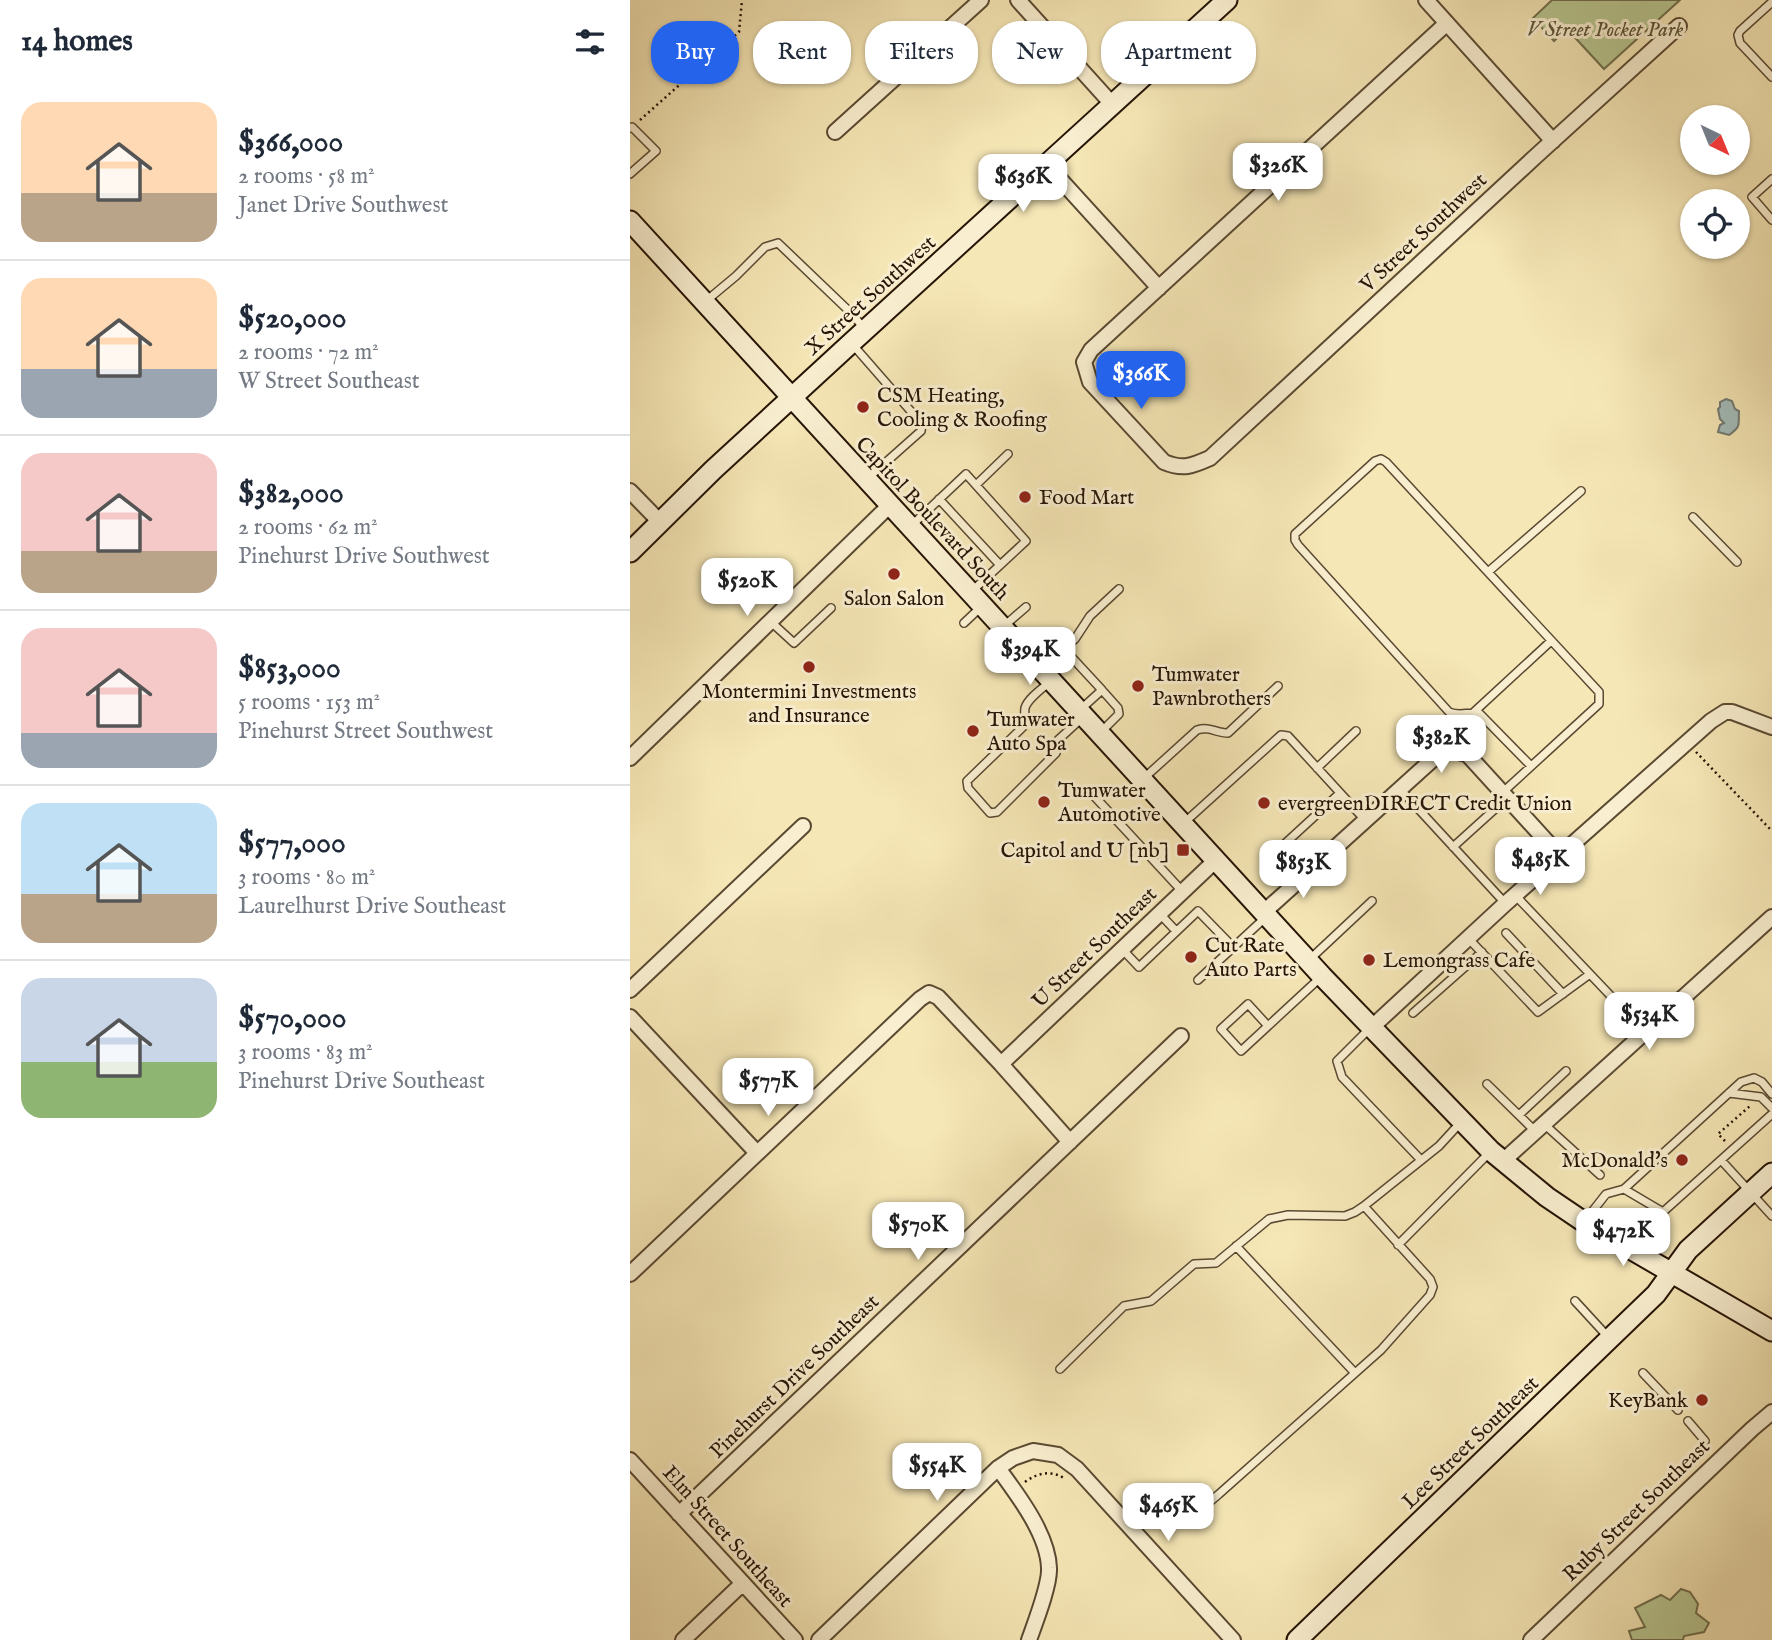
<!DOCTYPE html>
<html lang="en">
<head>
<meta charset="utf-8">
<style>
	:root { --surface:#fff; --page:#f6f6f7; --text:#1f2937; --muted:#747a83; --line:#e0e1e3; --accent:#2563eb }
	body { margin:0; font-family:"IM FELL English",serif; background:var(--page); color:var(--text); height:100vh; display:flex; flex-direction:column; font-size:26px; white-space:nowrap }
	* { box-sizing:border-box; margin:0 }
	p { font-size:23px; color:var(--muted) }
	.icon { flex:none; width:38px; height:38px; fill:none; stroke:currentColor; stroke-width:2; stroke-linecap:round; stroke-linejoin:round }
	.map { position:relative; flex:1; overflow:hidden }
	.details { display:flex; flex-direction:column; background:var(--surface); width:630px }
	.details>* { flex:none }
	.banner { position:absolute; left:21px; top:21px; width:665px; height:63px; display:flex; gap:14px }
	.needle { width:46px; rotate:137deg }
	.fabs { position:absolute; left:1050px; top:105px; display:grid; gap:14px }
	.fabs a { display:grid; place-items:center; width:70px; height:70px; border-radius:50%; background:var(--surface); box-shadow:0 2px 5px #0004; font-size:35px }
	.price { position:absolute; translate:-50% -60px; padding:0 16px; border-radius:14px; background:#fff; color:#222; font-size:23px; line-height:46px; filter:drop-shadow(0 2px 4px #0008) }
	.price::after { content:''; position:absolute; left:50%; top:42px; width:21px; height:16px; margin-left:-10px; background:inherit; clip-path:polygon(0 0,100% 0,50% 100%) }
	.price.active { background:var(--accent); color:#fff }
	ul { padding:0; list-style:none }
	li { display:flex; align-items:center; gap:21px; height:175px; padding:0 21px }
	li+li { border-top:2px solid var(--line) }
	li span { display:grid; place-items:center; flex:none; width:196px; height:140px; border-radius:21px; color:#555 }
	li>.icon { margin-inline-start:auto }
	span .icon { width:84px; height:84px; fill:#fffc; stroke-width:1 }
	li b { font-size:30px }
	h2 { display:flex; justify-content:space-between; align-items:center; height:84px; padding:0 21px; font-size:30px }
	.tag { padding:0 24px; border-radius:28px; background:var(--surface); box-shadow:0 2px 5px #0004; font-size:24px; line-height:63px }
	.tag.active { background:var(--accent); color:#fff }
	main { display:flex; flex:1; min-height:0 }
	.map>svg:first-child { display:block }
</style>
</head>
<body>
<main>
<section class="details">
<h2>14 homes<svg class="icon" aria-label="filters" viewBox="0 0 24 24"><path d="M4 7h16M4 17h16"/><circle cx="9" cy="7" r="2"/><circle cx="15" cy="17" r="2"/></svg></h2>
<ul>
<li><span style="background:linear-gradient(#ffd9b3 65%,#b9a48a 0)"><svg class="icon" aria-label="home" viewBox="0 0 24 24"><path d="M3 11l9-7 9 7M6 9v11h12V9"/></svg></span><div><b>$366,000</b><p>2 rooms · 58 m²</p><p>Janet Drive Southwest</p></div></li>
<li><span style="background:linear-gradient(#ffd9b3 65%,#9aa5b1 0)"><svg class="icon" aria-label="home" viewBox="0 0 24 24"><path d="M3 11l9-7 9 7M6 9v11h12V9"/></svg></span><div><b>$520,000</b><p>2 rooms · 72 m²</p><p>W Street Southeast</p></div></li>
<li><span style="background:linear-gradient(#f6c9c9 70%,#b9a48a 0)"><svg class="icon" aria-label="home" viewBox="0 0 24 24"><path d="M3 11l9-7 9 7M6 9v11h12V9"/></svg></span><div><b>$382,000</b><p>2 rooms · 62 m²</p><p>Pinehurst Drive Southwest</p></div></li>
<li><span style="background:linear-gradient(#f6c9c9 75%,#9aa5b1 0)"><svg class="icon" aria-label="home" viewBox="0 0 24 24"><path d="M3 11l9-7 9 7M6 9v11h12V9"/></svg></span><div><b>$853,000</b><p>5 rooms · 153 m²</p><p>Pinehurst Street Southwest</p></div></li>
<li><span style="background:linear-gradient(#bfe0f5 65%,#b9a48a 0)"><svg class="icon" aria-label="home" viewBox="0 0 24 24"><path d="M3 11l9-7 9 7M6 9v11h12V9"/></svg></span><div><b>$577,000</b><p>3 rooms · 80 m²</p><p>Laurelhurst Drive Southeast</p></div></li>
<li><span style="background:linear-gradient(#c9d6e8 60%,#8fb573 0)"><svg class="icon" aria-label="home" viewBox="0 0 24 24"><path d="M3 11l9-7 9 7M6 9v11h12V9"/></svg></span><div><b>$570,000</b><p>3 rooms · 83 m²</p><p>Pinehurst Drive Southeast</p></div></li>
</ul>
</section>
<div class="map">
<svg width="1142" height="1640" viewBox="0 0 1142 1640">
	<rect width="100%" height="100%" fill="#f6e7b6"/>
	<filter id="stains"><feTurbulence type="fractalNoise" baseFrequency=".00286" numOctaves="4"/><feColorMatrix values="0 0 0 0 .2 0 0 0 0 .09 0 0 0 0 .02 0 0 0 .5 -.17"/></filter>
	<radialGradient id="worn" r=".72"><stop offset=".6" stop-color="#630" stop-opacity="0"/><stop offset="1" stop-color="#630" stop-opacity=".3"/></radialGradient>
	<path fill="#b8c791" stroke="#6f6e4c" stroke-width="2" d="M922 0H1050L974 69 937 29 924 41 903 18Z
		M1051 1589 1060 1592 1068 1604 1066 1613 1079 1623 1074 1632 1054 1636 1053 1640H1002L999 1631 1015 1627 1005 1608 1031 1595 1040 1600Z"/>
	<path fill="#a3bcba" stroke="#717972" stroke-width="2" d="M1096 399 1102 401 1105 409 1109 411C1108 424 1112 426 1099 435L1088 432 1090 425 1094 423 1090 419 1088 409 1090 407V402Z"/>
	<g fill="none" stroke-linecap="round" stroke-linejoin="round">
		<defs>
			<path id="lane" d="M1142 2 1110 31 1108 35 1110 43 1142 77
				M0 128 2 127 26 151 0 174
				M1142 179 1122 197 1142 220
				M76 301 106 276 135 247 148 243 218 310 235 329
				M223 345 292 424 291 431 237 479
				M346 485 378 454
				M309 499 370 565
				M1063 517 1107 562
				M281 526 336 474 396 541 341 592
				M858 572 951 491
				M140 621 164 643 201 608
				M334 623 352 606
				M373 627 396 607
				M434 649 472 690
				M411 669 445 639 460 616 489 589
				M421 681C413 688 398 698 395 708 394 715 396 720 393 727L337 781 338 788 360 813 367 812 426 753 428 740 452 718
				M451 709 472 690 488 708 489 714 470 733
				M844 712 921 641
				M687 768 726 731
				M513 779 567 730C580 726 586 733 598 733L648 686
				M770 789 875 903
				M873 792C905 763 937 733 969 704V692L756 462 751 459 745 461 665 534V540L668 545 819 712C831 717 839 711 850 714L901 766
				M465 797 552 891
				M555 822 651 735 658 736 735 820
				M823 847 865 809
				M648 850 710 793
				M885 895 1015 1032
				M530 914 546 931
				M876 933 933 994
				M838 938 908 1012 960 974
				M492 949 509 967 568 911 604 948
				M679 960 742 901
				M568 980 637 916
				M783 1013 852 952
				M638 1026 618 1004 591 1029 611 1051C638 1026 665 1001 691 977
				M740 1028 707 1061 712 1077 791 1160
				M857 1084 905 1131
				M1099 1093 1131 1097 1142 1108
				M889 1115 936 1071
				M914 1124 970 1175
				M1091 1160 1142 1216
				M994 1189 1111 1082 1124 1078 1132 1082 1142 1094
				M734 1206 809 1146 831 1122
				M954 1222 976 1194 994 1189 1033 1212 1142 1114
				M768 1245 859 1153
				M606 1246 725 1373
				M945 1301 979 1338
				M430 1369 494 1306 521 1301 564 1264 586 1263 639 1219 658 1215 715 1216 725 1212 734 1206 800 1279 803 1287 800 1295 751 1350 589 1494 563 1516 558 1517
				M1013 1373 1048 1410
				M1058 1421 1075 1441"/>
			<path id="street" d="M388 0 482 104
				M796 0 923 141
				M817 23 461 350 454 362 460 382 534 462C553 470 562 466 580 458L906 156 1049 26
				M205 132 351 0
				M417 165 529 288
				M0 491 30 522
				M0 758 260 505
				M634 912 802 760C815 751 823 749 838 755L930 856
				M0 990 173 826
				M0 1017 127 1153
				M741 1028 875 904 1081 721 1095 712H1102L1142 727
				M371 1064 586 860
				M873 1161 1142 917
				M0 1274 290 999 299 993 308 997 371 1064 440 1142
				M0 1460 165 1640
				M368 1468C387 1494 418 1534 419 1568 420 1585 405 1623 399 1640
				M49 1514 551 1036
				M53 1640 113 1583
				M189 1640 368 1468 383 1458 403 1451 428 1455 447 1469 603 1640
				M901 1640 1122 1429 1142 1412"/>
			<path id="secondary" d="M0 221 692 976 861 1151 917 1197 954 1222 1142 1331
				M0 552 83 470 221 343 597 0
				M667 1640 1026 1294 1058 1250 1142 1173"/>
		</defs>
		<use href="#lane" stroke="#5a4932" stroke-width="10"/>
		<use href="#street" stroke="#5a4932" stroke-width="18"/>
		<use href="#secondary" stroke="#261406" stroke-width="23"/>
		<path stroke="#261406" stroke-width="2.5" stroke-dasharray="2 3.5" stroke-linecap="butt" d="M10 120 109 32 112 0
			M1066 752 1142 831
			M1095 1141 1088 1134 1120 1106
			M1032 1245 1035 1239 1036 1223
			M395 1482C407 1473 420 1470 434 1478"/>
		<use href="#lane" stroke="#f9efd0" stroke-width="7"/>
		<use href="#street" stroke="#f9efd0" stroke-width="14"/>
		<use href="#secondary" stroke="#f9efd0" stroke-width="19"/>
	</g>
	<g fill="#8f2418" stroke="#f9efd0" stroke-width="2.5">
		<circle cx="233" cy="407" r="7"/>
		<circle cx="395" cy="497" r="7"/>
		<circle cx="264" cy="574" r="7"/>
		<circle cx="179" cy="667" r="7"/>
		<circle cx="508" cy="686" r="7"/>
		<circle cx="343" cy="731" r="7"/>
		<circle cx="414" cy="802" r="7"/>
		<circle cx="634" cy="803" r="7"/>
		<rect x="546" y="843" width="14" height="14" rx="3.5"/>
		<circle cx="561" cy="957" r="7"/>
		<circle cx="739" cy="960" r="7"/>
		<circle cx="1052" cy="1160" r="7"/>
		<circle cx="1072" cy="1400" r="7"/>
	</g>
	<g text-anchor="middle" stroke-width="6" stroke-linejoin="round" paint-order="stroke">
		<g font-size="21" font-style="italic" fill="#595337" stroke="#f9efd0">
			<text x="975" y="36">V Street Pocket Park</text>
		</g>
		<g font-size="21" fill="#261406" stroke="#f9efd0">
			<text transform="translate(793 232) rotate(-43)" y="7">V Street Southwest</text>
			<text transform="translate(240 295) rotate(-42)" y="7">X Street Southwest</text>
			<text transform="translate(303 518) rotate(47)" y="7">Capitol Boulevard South</text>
			<text transform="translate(464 947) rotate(-44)" y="7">U Street Southeast</text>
			<text transform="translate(164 1376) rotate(-44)" y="7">Pinehurst Drive Southeast</text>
			<text transform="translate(840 1442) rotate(-44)" y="7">Lee Street Southeast</text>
			<text transform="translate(1006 1510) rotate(-44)" y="7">Ruby Street Southeast</text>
			<text transform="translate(98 1536) rotate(48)" y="7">Elm Street Southeast</text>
		</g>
		<g font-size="21" fill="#261406" stroke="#f9efd0" text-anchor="start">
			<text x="247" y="402">CSM Heating,<tspan x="247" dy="24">Cooling &amp; Roofing</tspan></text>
			<text x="409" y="504">Food Mart</text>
			<text x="264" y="605" text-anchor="middle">Salon Salon</text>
			<text x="522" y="681">Tumwater<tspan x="522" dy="24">Pawnbrothers</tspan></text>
			<text x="179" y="698" text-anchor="middle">Montermini Investments<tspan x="179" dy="24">and Insurance</tspan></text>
			<text x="357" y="726">Tumwater<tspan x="357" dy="24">Auto Spa</tspan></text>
			<text x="428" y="797">Tumwater<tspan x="428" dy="24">Automotive</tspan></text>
			<text x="648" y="810">evergreenDIRECT Credit Union</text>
			<text x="539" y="857" text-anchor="end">Capitol and U [nb]</text>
			<text x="575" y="952">Cut Rate<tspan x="575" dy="24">Auto Parts</tspan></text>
			<text x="753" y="967">Lemongrass Cafe</text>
			<text x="1038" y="1167" text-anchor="end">McDonald's</text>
			<text x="1058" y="1407" text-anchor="end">KeyBank</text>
		</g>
	</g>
	<rect width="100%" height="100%" filter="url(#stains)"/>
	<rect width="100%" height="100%" fill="url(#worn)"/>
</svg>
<div class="fabs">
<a><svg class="needle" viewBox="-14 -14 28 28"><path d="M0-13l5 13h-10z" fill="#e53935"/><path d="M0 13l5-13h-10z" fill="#747a83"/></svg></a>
<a><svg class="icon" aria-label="locate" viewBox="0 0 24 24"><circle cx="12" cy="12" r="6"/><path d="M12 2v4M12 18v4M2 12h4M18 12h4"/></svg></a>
</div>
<b class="price" style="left:648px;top:203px">$326K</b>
<b class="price" style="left:393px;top:214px">$636K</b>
<b class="price active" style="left:511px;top:411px">$366K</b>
<b class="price" style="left:117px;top:618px">$520K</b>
<b class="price" style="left:400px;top:687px">$394K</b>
<b class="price" style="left:811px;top:775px">$382K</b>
<b class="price" style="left:910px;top:897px">$485K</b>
<b class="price" style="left:673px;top:900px">$853K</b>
<b class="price" style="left:1019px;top:1052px">$534K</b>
<b class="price" style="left:138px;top:1118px">$577K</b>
<b class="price" style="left:288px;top:1262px">$570K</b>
<b class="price" style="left:993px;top:1268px">$472K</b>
<b class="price" style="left:307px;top:1503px">$554K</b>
<b class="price" style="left:538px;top:1543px">$465K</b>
<div class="banner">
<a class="tag active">Buy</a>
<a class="tag">Rent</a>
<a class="tag">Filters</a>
<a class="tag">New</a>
<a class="tag">Apartment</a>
</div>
</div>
</main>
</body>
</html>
